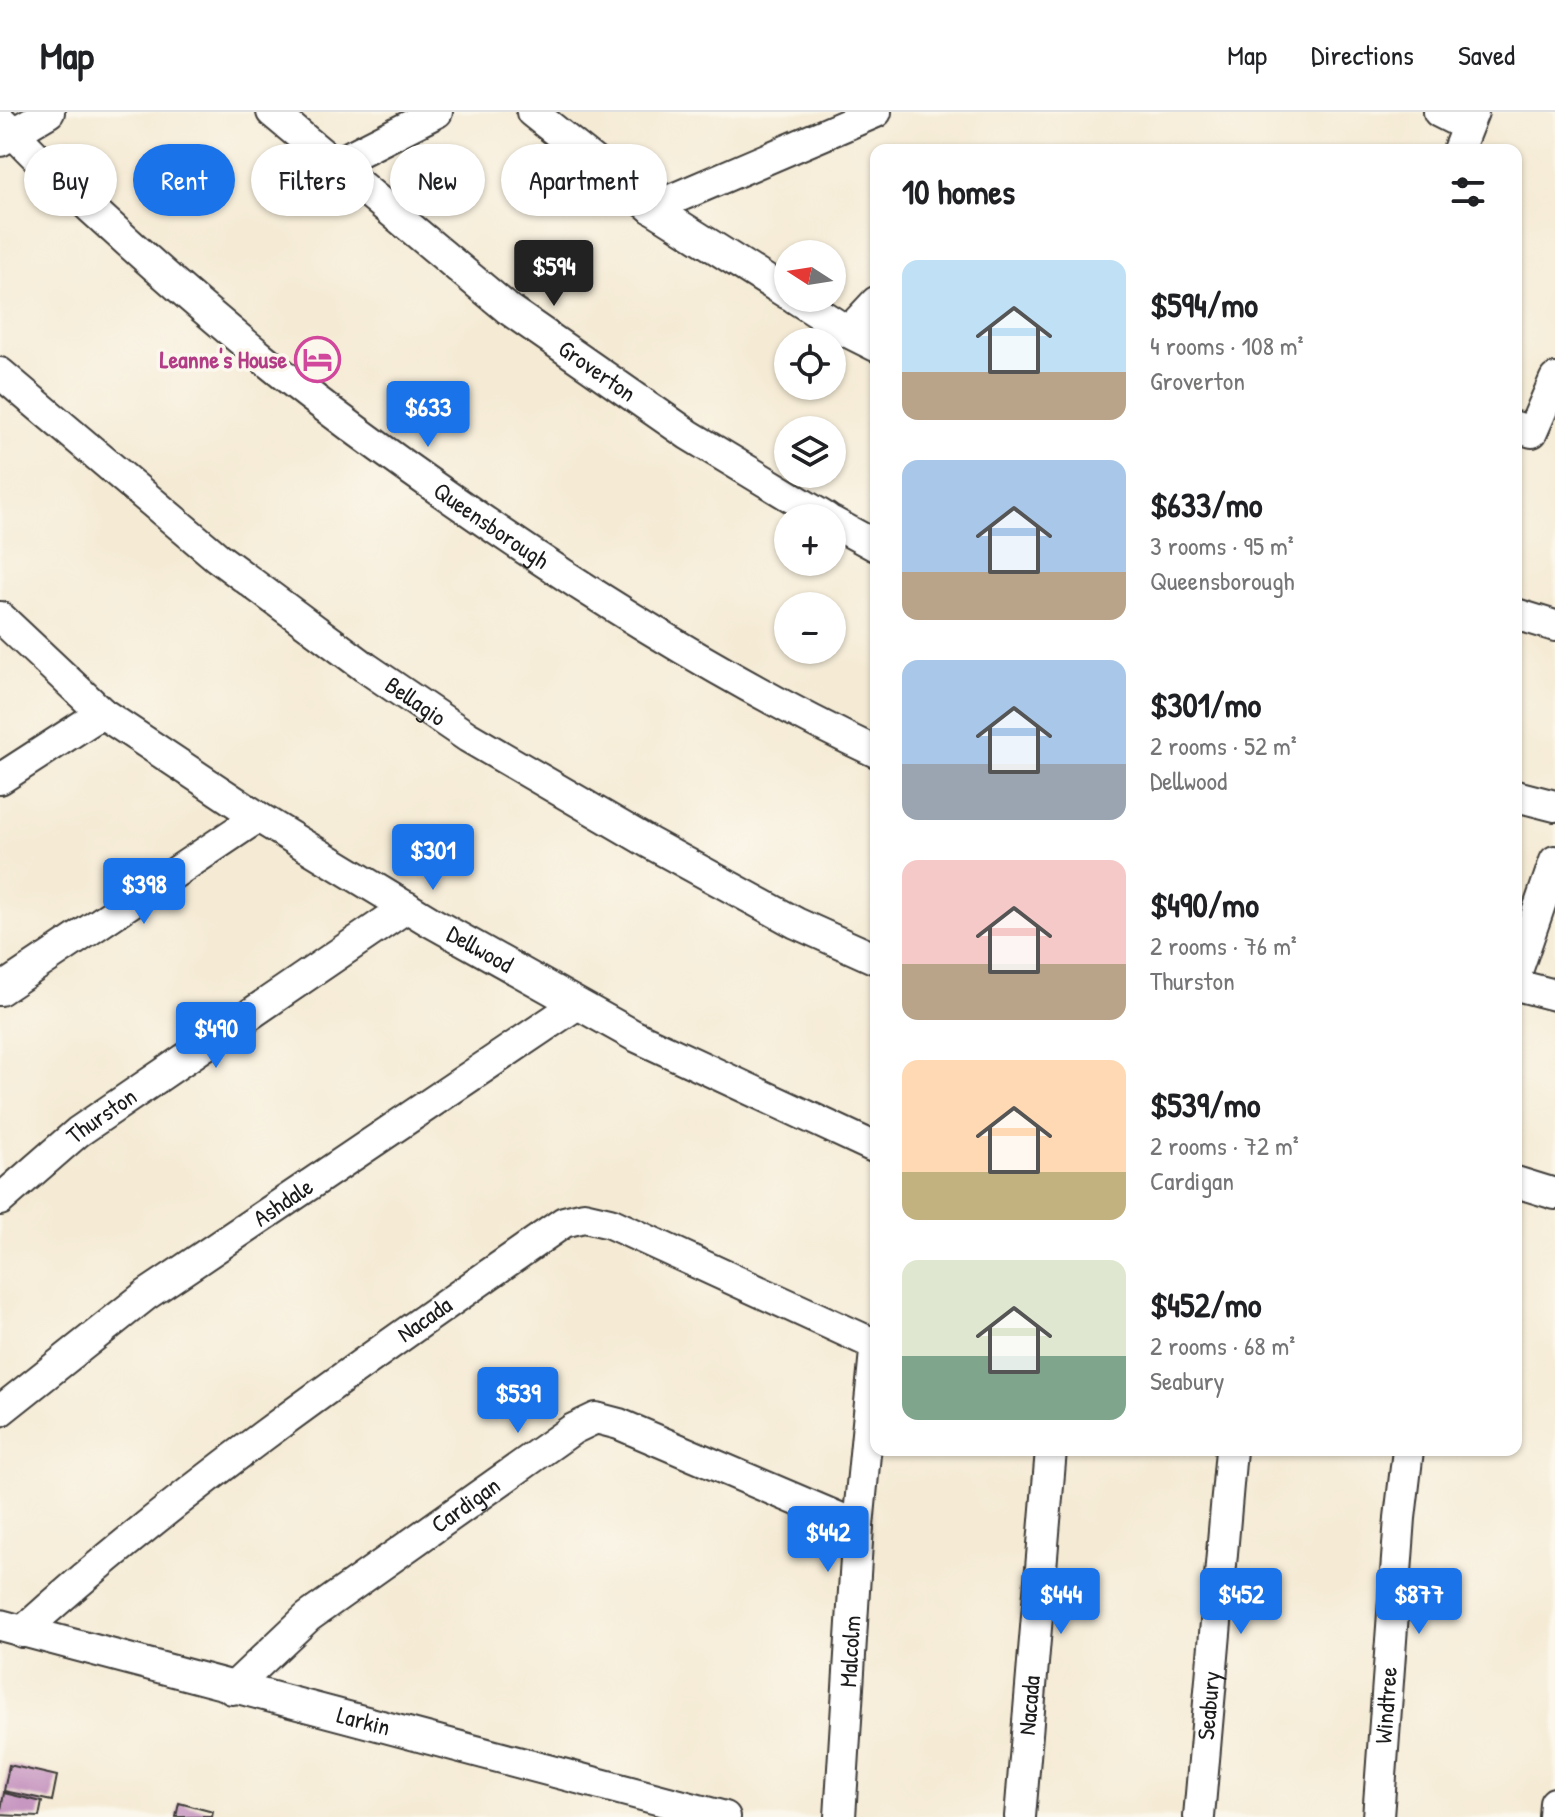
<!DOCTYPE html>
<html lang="en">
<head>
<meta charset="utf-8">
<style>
	:root { --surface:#fff; --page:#f6f6f6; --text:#202124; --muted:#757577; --line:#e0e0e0; --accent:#1a73e8 }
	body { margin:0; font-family:"Patrick Hand",sans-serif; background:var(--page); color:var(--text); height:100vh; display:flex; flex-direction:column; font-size:30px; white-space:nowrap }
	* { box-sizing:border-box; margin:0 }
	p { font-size:26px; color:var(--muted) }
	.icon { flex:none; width:44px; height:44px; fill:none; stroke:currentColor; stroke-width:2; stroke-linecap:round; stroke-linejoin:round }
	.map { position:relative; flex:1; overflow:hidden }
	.details { position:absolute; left:870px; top:32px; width:652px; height:1312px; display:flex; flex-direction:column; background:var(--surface); border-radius:16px; box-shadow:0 2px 6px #0004 }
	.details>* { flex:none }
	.guide { position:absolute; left:24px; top:32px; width:726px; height:72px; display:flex; gap:16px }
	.needle { width:52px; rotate:282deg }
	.buttons { position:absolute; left:774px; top:128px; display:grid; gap:16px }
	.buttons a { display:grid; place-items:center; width:72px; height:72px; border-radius:50%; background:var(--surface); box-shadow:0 2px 6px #0004; font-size:40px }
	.price { position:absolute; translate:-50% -68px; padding:0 18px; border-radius:8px; background:var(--accent); color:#fff; font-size:26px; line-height:52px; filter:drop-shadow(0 2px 4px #0008) }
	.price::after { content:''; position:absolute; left:50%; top:48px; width:24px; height:18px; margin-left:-12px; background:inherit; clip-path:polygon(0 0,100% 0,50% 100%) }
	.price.current { background:#222; color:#fff }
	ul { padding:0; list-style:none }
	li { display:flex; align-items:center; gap:24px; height:200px; padding:0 32px }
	li span { display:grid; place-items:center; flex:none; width:224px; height:160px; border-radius:16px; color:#555 }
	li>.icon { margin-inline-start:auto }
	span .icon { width:96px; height:96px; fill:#fffc; stroke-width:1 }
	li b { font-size:34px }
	h2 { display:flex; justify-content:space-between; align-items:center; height:96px; padding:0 32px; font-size:34px }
	.pill { padding:0 28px; border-radius:36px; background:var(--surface); box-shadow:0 2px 6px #0004; font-size:28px; line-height:72px }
	.pill.current { background:var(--accent); color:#fff }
	header { display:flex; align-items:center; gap:48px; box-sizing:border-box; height:112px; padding:0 40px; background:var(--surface); border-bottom:2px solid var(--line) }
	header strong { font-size:38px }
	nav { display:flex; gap:44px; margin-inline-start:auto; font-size:28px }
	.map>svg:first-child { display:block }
</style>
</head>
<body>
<header>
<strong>Map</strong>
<nav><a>Map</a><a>Directions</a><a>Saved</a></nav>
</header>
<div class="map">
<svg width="1555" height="1705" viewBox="0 0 1555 1705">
	<rect width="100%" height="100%" fill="#fbf7ec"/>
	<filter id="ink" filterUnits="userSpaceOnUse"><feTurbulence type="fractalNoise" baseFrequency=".0125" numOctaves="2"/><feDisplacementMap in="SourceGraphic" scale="16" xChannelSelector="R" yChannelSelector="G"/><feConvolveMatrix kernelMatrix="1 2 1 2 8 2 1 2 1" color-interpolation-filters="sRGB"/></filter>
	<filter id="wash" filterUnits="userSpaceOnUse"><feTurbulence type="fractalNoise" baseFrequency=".006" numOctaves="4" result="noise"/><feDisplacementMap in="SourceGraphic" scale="32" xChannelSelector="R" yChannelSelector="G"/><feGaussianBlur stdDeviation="1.8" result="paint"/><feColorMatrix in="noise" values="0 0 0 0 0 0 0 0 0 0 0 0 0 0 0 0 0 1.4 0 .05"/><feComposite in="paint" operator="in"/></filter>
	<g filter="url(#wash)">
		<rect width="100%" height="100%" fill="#f5ebd5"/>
		<g id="blocks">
			<path fill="#c593bf" d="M9 1653 57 1664 52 1689 4 1679Z
				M4 1681 42 1690 39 1705 0 1703Z
				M179 1691 213 1700 212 1705H176Z"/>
		</g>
	</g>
	<g filter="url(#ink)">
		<use href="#blocks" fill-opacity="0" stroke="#3d3b38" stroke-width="2"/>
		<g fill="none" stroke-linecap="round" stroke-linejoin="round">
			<defs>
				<g id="street">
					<path id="s1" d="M272 0 508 197 689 323 826 406"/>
					<path d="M532 0 652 96 788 182"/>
					<path d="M1439 0 1467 14"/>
					<path id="s2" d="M0 8C15 22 28 37 43 51 114 119 189 186 265 248 329 300 397 349 465 396 596 487 732 572 876 640"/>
					<path d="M0 29 49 0"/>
					<path d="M1458 38 1473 0"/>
					<path d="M333 53 437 0"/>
					<path d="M652 96 876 0"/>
					<path d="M795 186 848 220 876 234"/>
					<path d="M848 220 876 190"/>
					<path id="s3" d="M0 261 217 445 365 555 468 625 648 730 796 811 876 847"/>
					<path d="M1516 315 1532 320 1555 267"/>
					<path d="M832 410 876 434"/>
					<path d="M1516 502 1555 514"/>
					<path id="s4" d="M0 505 102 601 258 705 431 810 635 924 876 1036"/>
					<path d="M0 667 102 601"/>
					<path d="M1516 684 1555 694"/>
					<path d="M1516 862 1555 749"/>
					<path d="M1516 873 1555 883"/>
					<path d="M0 878 258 705"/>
					<path d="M1516 1070 1555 1082"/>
					<path id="s5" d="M0 1088 78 1020 407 795"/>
					<path id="s6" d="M0 1299 146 1183 576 893"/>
					<path id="s7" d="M0 1513 725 1705"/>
					<path id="s8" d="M22 1520C190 1368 378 1240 564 1110L584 1105 610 1111 876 1233"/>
					<path id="s9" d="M232 1577 308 1505 573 1317 596 1306 619 1312 858 1414"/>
					<path id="s10" d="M840 1705 858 1414 876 1229"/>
					<path id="s11" d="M1020 1705 1051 1338"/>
					<path id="s12" d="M1199 1705 1231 1338"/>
					<path id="s13" d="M1378 1705 1400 1406 1408 1338"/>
					<path d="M1554 1705 1555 1691"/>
				</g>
			</defs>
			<use href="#street" stroke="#3d3b38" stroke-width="34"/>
			<use href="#street" stroke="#fff" stroke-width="30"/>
		</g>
	</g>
	<defs>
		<symbol id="hotel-ring" viewBox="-11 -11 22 22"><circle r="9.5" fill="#fbf7ec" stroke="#d1479c" stroke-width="1.5"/><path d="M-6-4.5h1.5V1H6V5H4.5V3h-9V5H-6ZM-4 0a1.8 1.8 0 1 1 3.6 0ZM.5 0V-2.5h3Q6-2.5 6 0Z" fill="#d1479c"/></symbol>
	</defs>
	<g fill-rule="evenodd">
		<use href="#hotel-ring" x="292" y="222" width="51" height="51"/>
	</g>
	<g text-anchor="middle" stroke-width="7" stroke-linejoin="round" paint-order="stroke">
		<g font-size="24" font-weight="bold" fill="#b23c85" stroke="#fbf7ec" text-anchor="end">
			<text x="287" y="256">Leanne's House</text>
		</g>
		<g font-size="24" fill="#1c1c1c" stroke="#fbf7ec">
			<text dy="8" stroke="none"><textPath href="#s1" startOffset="416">Groverton</textPath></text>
			<text dy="8" stroke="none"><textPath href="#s2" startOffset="638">Queensborough</textPath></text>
			<text dy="8" stroke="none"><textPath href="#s3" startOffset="530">Bellagio</textPath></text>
			<text dy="8" stroke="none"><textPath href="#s4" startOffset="586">Dellwood</textPath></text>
			<text dy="8" stroke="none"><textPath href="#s5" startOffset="132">Thurston</textPath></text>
			<text dy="8" stroke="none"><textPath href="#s6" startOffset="352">Ashdale</textPath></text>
			<text dy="8" stroke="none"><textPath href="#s8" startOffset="510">Nacada</textPath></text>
			<text dy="8" stroke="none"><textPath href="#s9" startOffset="298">Cardigan</textPath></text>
			<text dy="8" stroke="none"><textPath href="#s10" startOffset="166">Malcolm</textPath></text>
			<text dy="8" stroke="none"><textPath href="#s11" startOffset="112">Nacada</textPath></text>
			<text dy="8" stroke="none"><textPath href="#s12" startOffset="112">Seabury</textPath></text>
			<text dy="8" stroke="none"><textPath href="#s13" startOffset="112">Windtree</textPath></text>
			<text dy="8" stroke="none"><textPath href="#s7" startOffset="376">Larkin</textPath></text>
		</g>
	</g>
</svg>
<div class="buttons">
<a><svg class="needle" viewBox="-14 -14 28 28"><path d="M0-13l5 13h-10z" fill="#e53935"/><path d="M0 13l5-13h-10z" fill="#757577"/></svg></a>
<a><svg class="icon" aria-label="locate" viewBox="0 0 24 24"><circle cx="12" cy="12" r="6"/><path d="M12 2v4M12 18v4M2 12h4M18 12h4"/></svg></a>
<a><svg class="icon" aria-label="layers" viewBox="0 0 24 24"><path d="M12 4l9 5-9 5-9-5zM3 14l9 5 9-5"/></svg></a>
<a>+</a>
<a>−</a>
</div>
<b class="price current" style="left:554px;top:196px">$594</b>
<b class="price" style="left:428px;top:337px">$633</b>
<b class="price" style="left:433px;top:780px">$301</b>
<b class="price" style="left:144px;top:814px">$398</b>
<b class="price" style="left:216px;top:958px">$490</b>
<b class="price" style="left:518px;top:1323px">$539</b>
<b class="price" style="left:828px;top:1462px">$442</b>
<b class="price" style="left:1061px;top:1524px">$444</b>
<b class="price" style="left:1241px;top:1524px">$452</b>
<b class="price" style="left:1419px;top:1524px">$877</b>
<div class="guide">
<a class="pill">Buy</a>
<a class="pill current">Rent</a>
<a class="pill">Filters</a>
<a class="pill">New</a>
<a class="pill">Apartment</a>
</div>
<section class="details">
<h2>10 homes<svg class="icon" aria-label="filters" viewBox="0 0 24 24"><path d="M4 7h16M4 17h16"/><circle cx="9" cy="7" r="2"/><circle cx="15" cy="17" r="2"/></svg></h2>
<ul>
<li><span style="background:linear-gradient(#bfe0f5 70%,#b9a48a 0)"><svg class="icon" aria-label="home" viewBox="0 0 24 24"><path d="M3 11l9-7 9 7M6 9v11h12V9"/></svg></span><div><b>$594/mo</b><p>4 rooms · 108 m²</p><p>Groverton</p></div></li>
<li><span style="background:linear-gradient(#a9c7e8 70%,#b9a48a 0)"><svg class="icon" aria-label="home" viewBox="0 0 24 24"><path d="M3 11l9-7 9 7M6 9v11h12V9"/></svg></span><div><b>$633/mo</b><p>3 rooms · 95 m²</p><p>Queensborough</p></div></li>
<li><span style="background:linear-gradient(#a9c7e8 65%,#9aa5b1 0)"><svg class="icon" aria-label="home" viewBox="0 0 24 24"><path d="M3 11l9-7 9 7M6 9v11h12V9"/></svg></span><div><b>$301/mo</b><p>2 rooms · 52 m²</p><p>Dellwood</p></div></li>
<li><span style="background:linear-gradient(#f6c9c9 65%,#b9a48a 0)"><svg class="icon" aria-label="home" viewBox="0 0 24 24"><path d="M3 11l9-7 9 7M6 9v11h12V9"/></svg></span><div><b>$490/mo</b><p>2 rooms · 76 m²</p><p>Thurston</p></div></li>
<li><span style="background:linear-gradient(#ffd9b3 70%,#c2b280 0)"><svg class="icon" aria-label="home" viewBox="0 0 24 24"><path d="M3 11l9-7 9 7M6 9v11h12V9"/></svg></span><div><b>$539/mo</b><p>2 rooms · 72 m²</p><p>Cardigan</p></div></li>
<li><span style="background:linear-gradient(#dfe7d0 60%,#7fa58c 0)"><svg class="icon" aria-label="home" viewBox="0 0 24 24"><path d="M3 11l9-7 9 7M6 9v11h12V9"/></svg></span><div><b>$452/mo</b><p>2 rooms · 68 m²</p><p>Seabury</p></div></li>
</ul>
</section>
</div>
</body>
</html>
